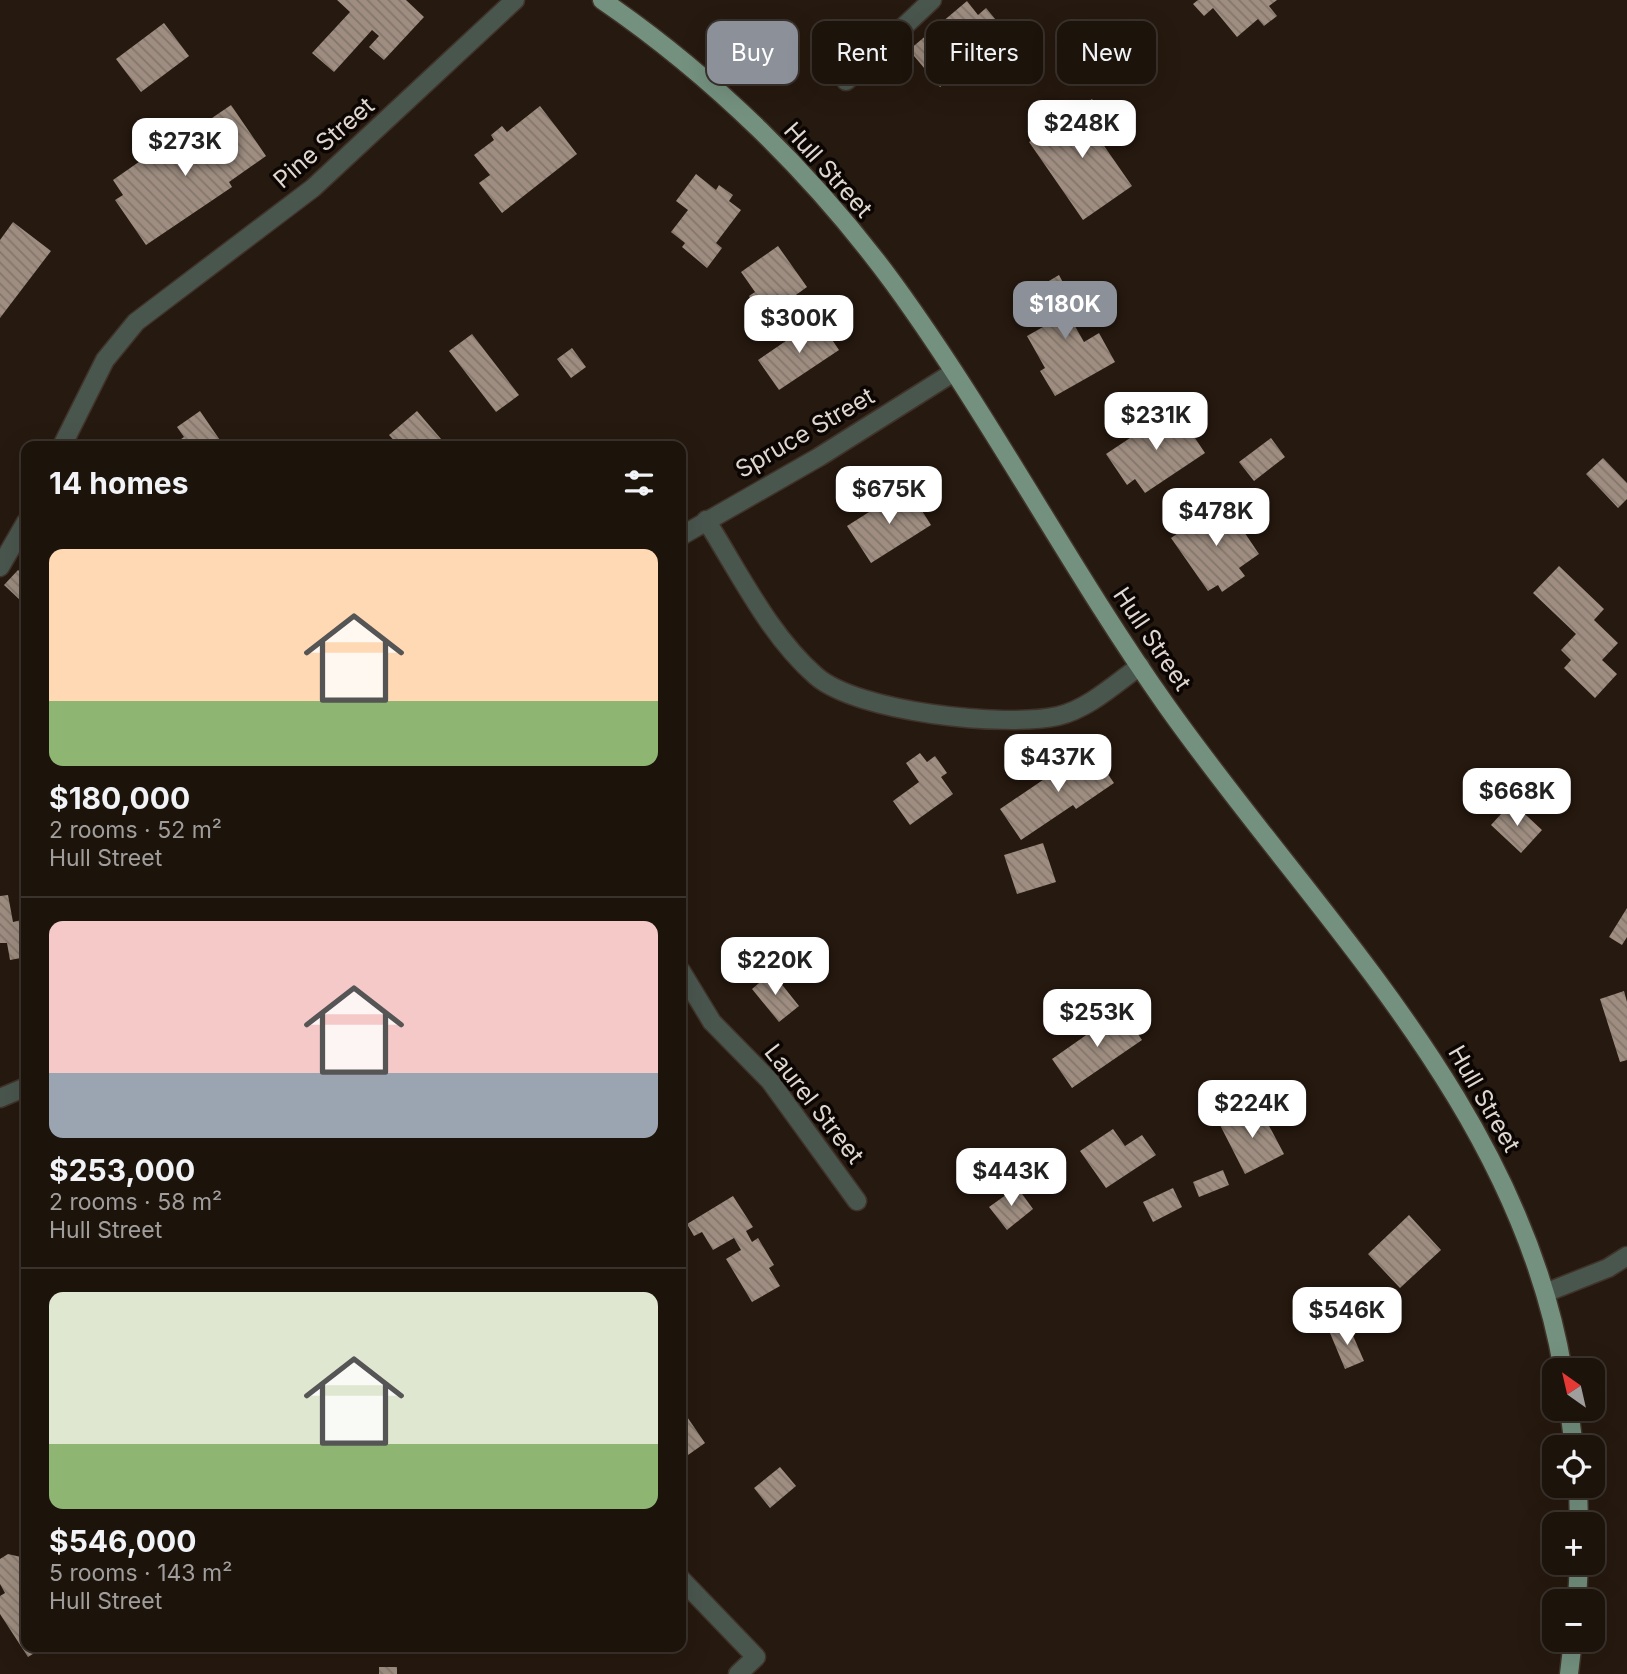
<!DOCTYPE html>
<html lang="en">
<head>
<meta charset="utf-8">
<style>
	:root { --surface:#1c130b; --page:#251c14; --text:#f1f3f6; --muted:#a09e9d; --line:#3a322c; --accent:#8c9099 }
	body { margin:0; font-family:Inter,sans-serif; background:var(--page); color:var(--text); height:100vh; display:flex; flex-direction:column; font-size:26px; white-space:nowrap }
	* { box-sizing:border-box; margin:0 }
	p { font-size:23px; color:var(--muted) }
	.icon { flex:none; width:38px; height:38px; fill:none; stroke:currentColor; stroke-width:2; stroke-linecap:round; stroke-linejoin:round }
	.map { position:relative; flex:1; overflow:hidden }
	.sheet { position:absolute; left:21px; top:441px; width:665px; height:1211px; display:flex; flex-direction:column; background:var(--surface); border-radius:14px; box-shadow:0 7px 28px #0002,0 0 0 2px var(--line) }
	.sheet>* { flex:none }
	.hud { position:absolute; left:707px; top:21px; width:665px; height:63px; display:flex; gap:14px }
	.needle { width:46px; rotate:326deg }
	.tools { position:absolute; left:1542px; top:1358px; display:grid; gap:14px }
	.tools a { display:grid; place-items:center; width:63px; height:63px; border-radius:14px; background:var(--surface); box-shadow:0 7px 28px #0002,0 0 0 2px var(--line); font-size:35px }
	.price { position:absolute; translate:-50% -60px; padding:0 16px; border-radius:14px; background:#fff; color:#222; font-size:23px; line-height:46px; filter:drop-shadow(0 2px 4px #0008) }
	.price::after { content:''; position:absolute; left:50%; top:42px; width:21px; height:16px; margin-left:-10px; background:inherit; clip-path:polygon(0 0,100% 0,50% 100%) }
	.price.on { background:var(--accent); color:#fff }
	ul { padding:0; list-style:none }
	li { display:grid; align-content:center; gap:14px; height:371px; padding:0 28px }
	li+li { border-top:2px solid var(--line) }
	li span { display:grid; place-items:center; height:217px; border-radius:14px; color:#555 }
	li>.icon { margin-inline-start:auto }
	span .icon { width:126px; height:126px; fill:#fffc; stroke-width:1 }
	li b { font-size:30px }
	h2 { display:flex; justify-content:space-between; align-items:center; height:84px; padding:0 28px; font-size:30px }
	.chip { padding:0 24px; border-radius:14px; background:var(--surface); box-shadow:0 7px 28px #0002,0 0 0 2px var(--line); font-size:24px; line-height:63px }
	.chip.on { background:var(--accent); color:#fff }
	.map>svg:first-child { display:block }
</style>
</head>
<body>
<div class="map">
<svg width="1627" height="1674" viewBox="0 0 1627 1674">
	<defs>
		<pattern id="building-back-hatch" width="6" height="6" patternUnits="userSpaceOnUse" patternTransform="scale(1.75)"><rect width="6" height="6" fill="#9e8d80"/><path d="M-1 5l2 2M0 0l6 6M5-1l2 2" fill="none" stroke="#83766c"/></pattern>
	</defs>
	<rect width="100%" height="100%" fill="#26190f"/>
	<path fill="url(#building-back-hatch)" d="M337 0H406L424 17 384 60 369 47 379 36 372 30 334 72 312 53 350 12Z
		M1198 0H1277L1269 6 1277 16 1264 26 1258 19 1237 37 1213 8 1204 16 1193 4Z
		M967 1 978 15 986 8 1006 32 940 87 909 50Z
		M164 23 189 56 141 92 116 59Z
		M1092 99 1114 131 1100 140 1132 186 1083 220 1029 142Z
		M231 105 266 156 229 182 232 187 146 245 115 200 123 195 113 180 166 143 178 160 203 143 206 148 224 136 212 118Z
		M540 106 577 154 502 213 479 183 490 175 474 155 494 140 491 135 502 126 507 132Z
		M696 174 716 190 719 185 733 195 729 201 741 210 716 243 722 248 707 268 682 247 685 243 671 232 688 210 676 201Z
		M13 222 51 251 0 318V240Z
		M778 246 807 287 772 312 764 301 756 307 749 296 755 292 741 272Z
		M1059 275 1077 309 1068 314 1084 342 1099 333 1115 362 1055 396 1040 371 1045 368 1027 336 1050 323 1032 291Z
		M818 319 839 350 779 390 758 360Z
		M472 334 519 395 496 412 449 351Z
		M572 348 586 367 571 378 557 359Z
		M1175 408 1205 453 1145 493 1135 479 1127 485 1106 454Z
		M200 411 224 446H171L184 437 177 427Z
		M417 411 447 446H399L389 435Z
		M1271 438 1285 457 1254 481 1239 462Z
		M1603 458 1627 483V499L1618 508 1586 474Z
		M899 493 903 500 912 495 931 525 871 563 847 526Z
		M1224 502 1259 554 1239 568 1245 576 1222 592 1218 585 1208 591 1171 538Z
		M1559 566 1604 609 1594 620 1618 643 1602 660 1617 674 1595 698 1564 668 1571 660 1561 650 1576 634 1533 593Z
		M18 570 26 577V594L20 600 4 585Z
		M1090 748 1114 783 1076 809 1073 805 1021 840 1000 809Z
		M920 753 927 762 935 756 947 773 941 777 953 794 910 825 893 801 919 782 906 763Z
		M1512 802 1542 830 1521 853 1491 825Z
		M1043 843 1056 882 1017 894 1004 855Z
		M8 895 13 922 26 919V957L10 960 7 943H0V896Z
		M1627 908V937L1622 945 1609 937Z
		M772 972 799 1006 779 1022 752 989Z
		M1624 991 1627 1002V1060L1620 1062 1600 999Z
		M1122 1010 1142 1040 1072 1088 1052 1059Z
		M1258 1105 1284 1154 1245 1174 1220 1125Z
		M1113 1129 1125 1146 1142 1135 1156 1155 1106 1188 1080 1151Z
		M1223 1170 1229 1185 1199 1197 1193 1182Z
		M1017 1187 1033 1209 1007 1230 989 1207Z
		M1173 1188 1182 1207 1153 1222 1143 1202Z
		M733 1196 753 1227 746 1231 752 1242 758 1238 774 1265 769 1268 780 1286 752 1302 726 1259 741 1250 734 1238 713 1250 702 1232 694 1236 687 1224Z
		M1409 1215 1441 1250 1400 1288 1368 1254Z
		M1348 1324 1364 1361 1345 1369 1330 1333Z
		M681 1408 705 1443 681 1460Z
		M780 1467 796 1486 770 1508 754 1488Z
		M8 1554 21 1557 26 1565V1647H44L28 1657 0 1614V1596L5 1593 0 1584V1559Z
		M379 1667H397V1674H379Z"/>
	<g fill="none" stroke-linecap="round" stroke-linejoin="round">
		<defs>
			<path id="minor" d="M846 81 932 0
				M62 446 105 360 136 322 313 188 515 0
				M706 520C739 572 769 635 816 676 857 712 1005 728 1058 716 1088 709 1115 684 1140 666
				M681 536 819 457 954 372
				M0 567 26 522
				M681 971 712 1022 770 1081 857 1201
				M0 1098 26 1087
				M1545 1293 1608 1268 1627 1256
				M681 1579 756 1657 738 1674"/>
			<path id="major" d="M602 0C713 76 814 175 894 284 992 419 1070 569 1166 705 1315 916 1518 1105 1563 1370
				M1569 1409 1574 1447
				M1578 1486 1579 1524
				M1577 1601 1579 1563
				M1569 1674 1573 1640"/>
		</defs>
		<use href="#minor" stroke="#40332a" stroke-width="21"/>
		<use href="#major" stroke="#40332a" stroke-width="21"/>
		<use href="#minor" stroke="#49564e" stroke-width="18"/>
		<use href="#major" stroke="#74917f" stroke-width="18"/>
	</g>
	<g text-anchor="middle" stroke-width="7" stroke-linejoin="round" paint-order="stroke">
		<g font-size="24" fill="#dfd6cf" stroke="#0b0603">
			<text transform="translate(324 143) rotate(-41)" y="8">Pine Street</text>
			<text transform="translate(828 170) rotate(48)" y="8">Hull Street</text>
			<text transform="translate(805 433) rotate(-30)" y="8">Spruce Street</text>
			<text transform="translate(1152 639) rotate(56)" y="8">Hull Street</text>
			<text transform="translate(1484 1099) rotate(60)" y="8">Hull Street</text>
			<text transform="translate(814 1104) rotate(52)" y="8">Laurel Street</text>
		</g>
	</g>
</svg>
<div class="tools">
<a><svg class="needle" viewBox="-14 -14 28 28"><path d="M0-13l5 13h-10z" fill="#e53935"/><path d="M0 13l5-13h-10z" fill="#a09e9d"/></svg></a>
<a><svg class="icon" aria-label="locate" viewBox="0 0 24 24"><circle cx="12" cy="12" r="6"/><path d="M12 2v4M12 18v4M2 12h4M18 12h4"/></svg></a>
<a>+</a>
<a>−</a>
</div>
<b class="price" style="left:1082px;top:160px">$248K</b>
<b class="price" style="left:185px;top:178px">$273K</b>
<b class="price on" style="left:1065px;top:341px">$180K</b>
<b class="price" style="left:799px;top:355px">$300K</b>
<b class="price" style="left:1156px;top:452px">$231K</b>
<b class="price" style="left:889px;top:526px">$675K</b>
<b class="price" style="left:1216px;top:548px">$478K</b>
<b class="price" style="left:1058px;top:794px">$437K</b>
<b class="price" style="left:1517px;top:828px">$668K</b>
<b class="price" style="left:775px;top:997px">$220K</b>
<b class="price" style="left:1097px;top:1049px">$253K</b>
<b class="price" style="left:1252px;top:1140px">$224K</b>
<b class="price" style="left:1011px;top:1208px">$443K</b>
<b class="price" style="left:1347px;top:1347px">$546K</b>
<div class="hud">
<a class="chip on">Buy</a>
<a class="chip">Rent</a>
<a class="chip">Filters</a>
<a class="chip">New</a>
</div>
<section class="sheet">
<h2>14 homes<svg class="icon" aria-label="filters" viewBox="0 0 24 24"><path d="M4 7h16M4 17h16"/><circle cx="9" cy="7" r="2"/><circle cx="15" cy="17" r="2"/></svg></h2>
<ul>
<li><span style="background:linear-gradient(#ffd9b3 70%,#8fb573 0)"><svg class="icon" aria-label="home" viewBox="0 0 24 24"><path d="M3 11l9-7 9 7M6 9v11h12V9"/></svg></span><div><b>$180,000</b><p>2 rooms · 52 m²</p><p>Hull Street</p></div></li>
<li><span style="background:linear-gradient(#f6c9c9 70%,#9aa5b1 0)"><svg class="icon" aria-label="home" viewBox="0 0 24 24"><path d="M3 11l9-7 9 7M6 9v11h12V9"/></svg></span><div><b>$253,000</b><p>2 rooms · 58 m²</p><p>Hull Street</p></div></li>
<li><span style="background:linear-gradient(#dfe7d0 70%,#8fb573 0)"><svg class="icon" aria-label="home" viewBox="0 0 24 24"><path d="M3 11l9-7 9 7M6 9v11h12V9"/></svg></span><div><b>$546,000</b><p>5 rooms · 143 m²</p><p>Hull Street</p></div></li>
</ul>
</section>
</div>
</body>
</html>
